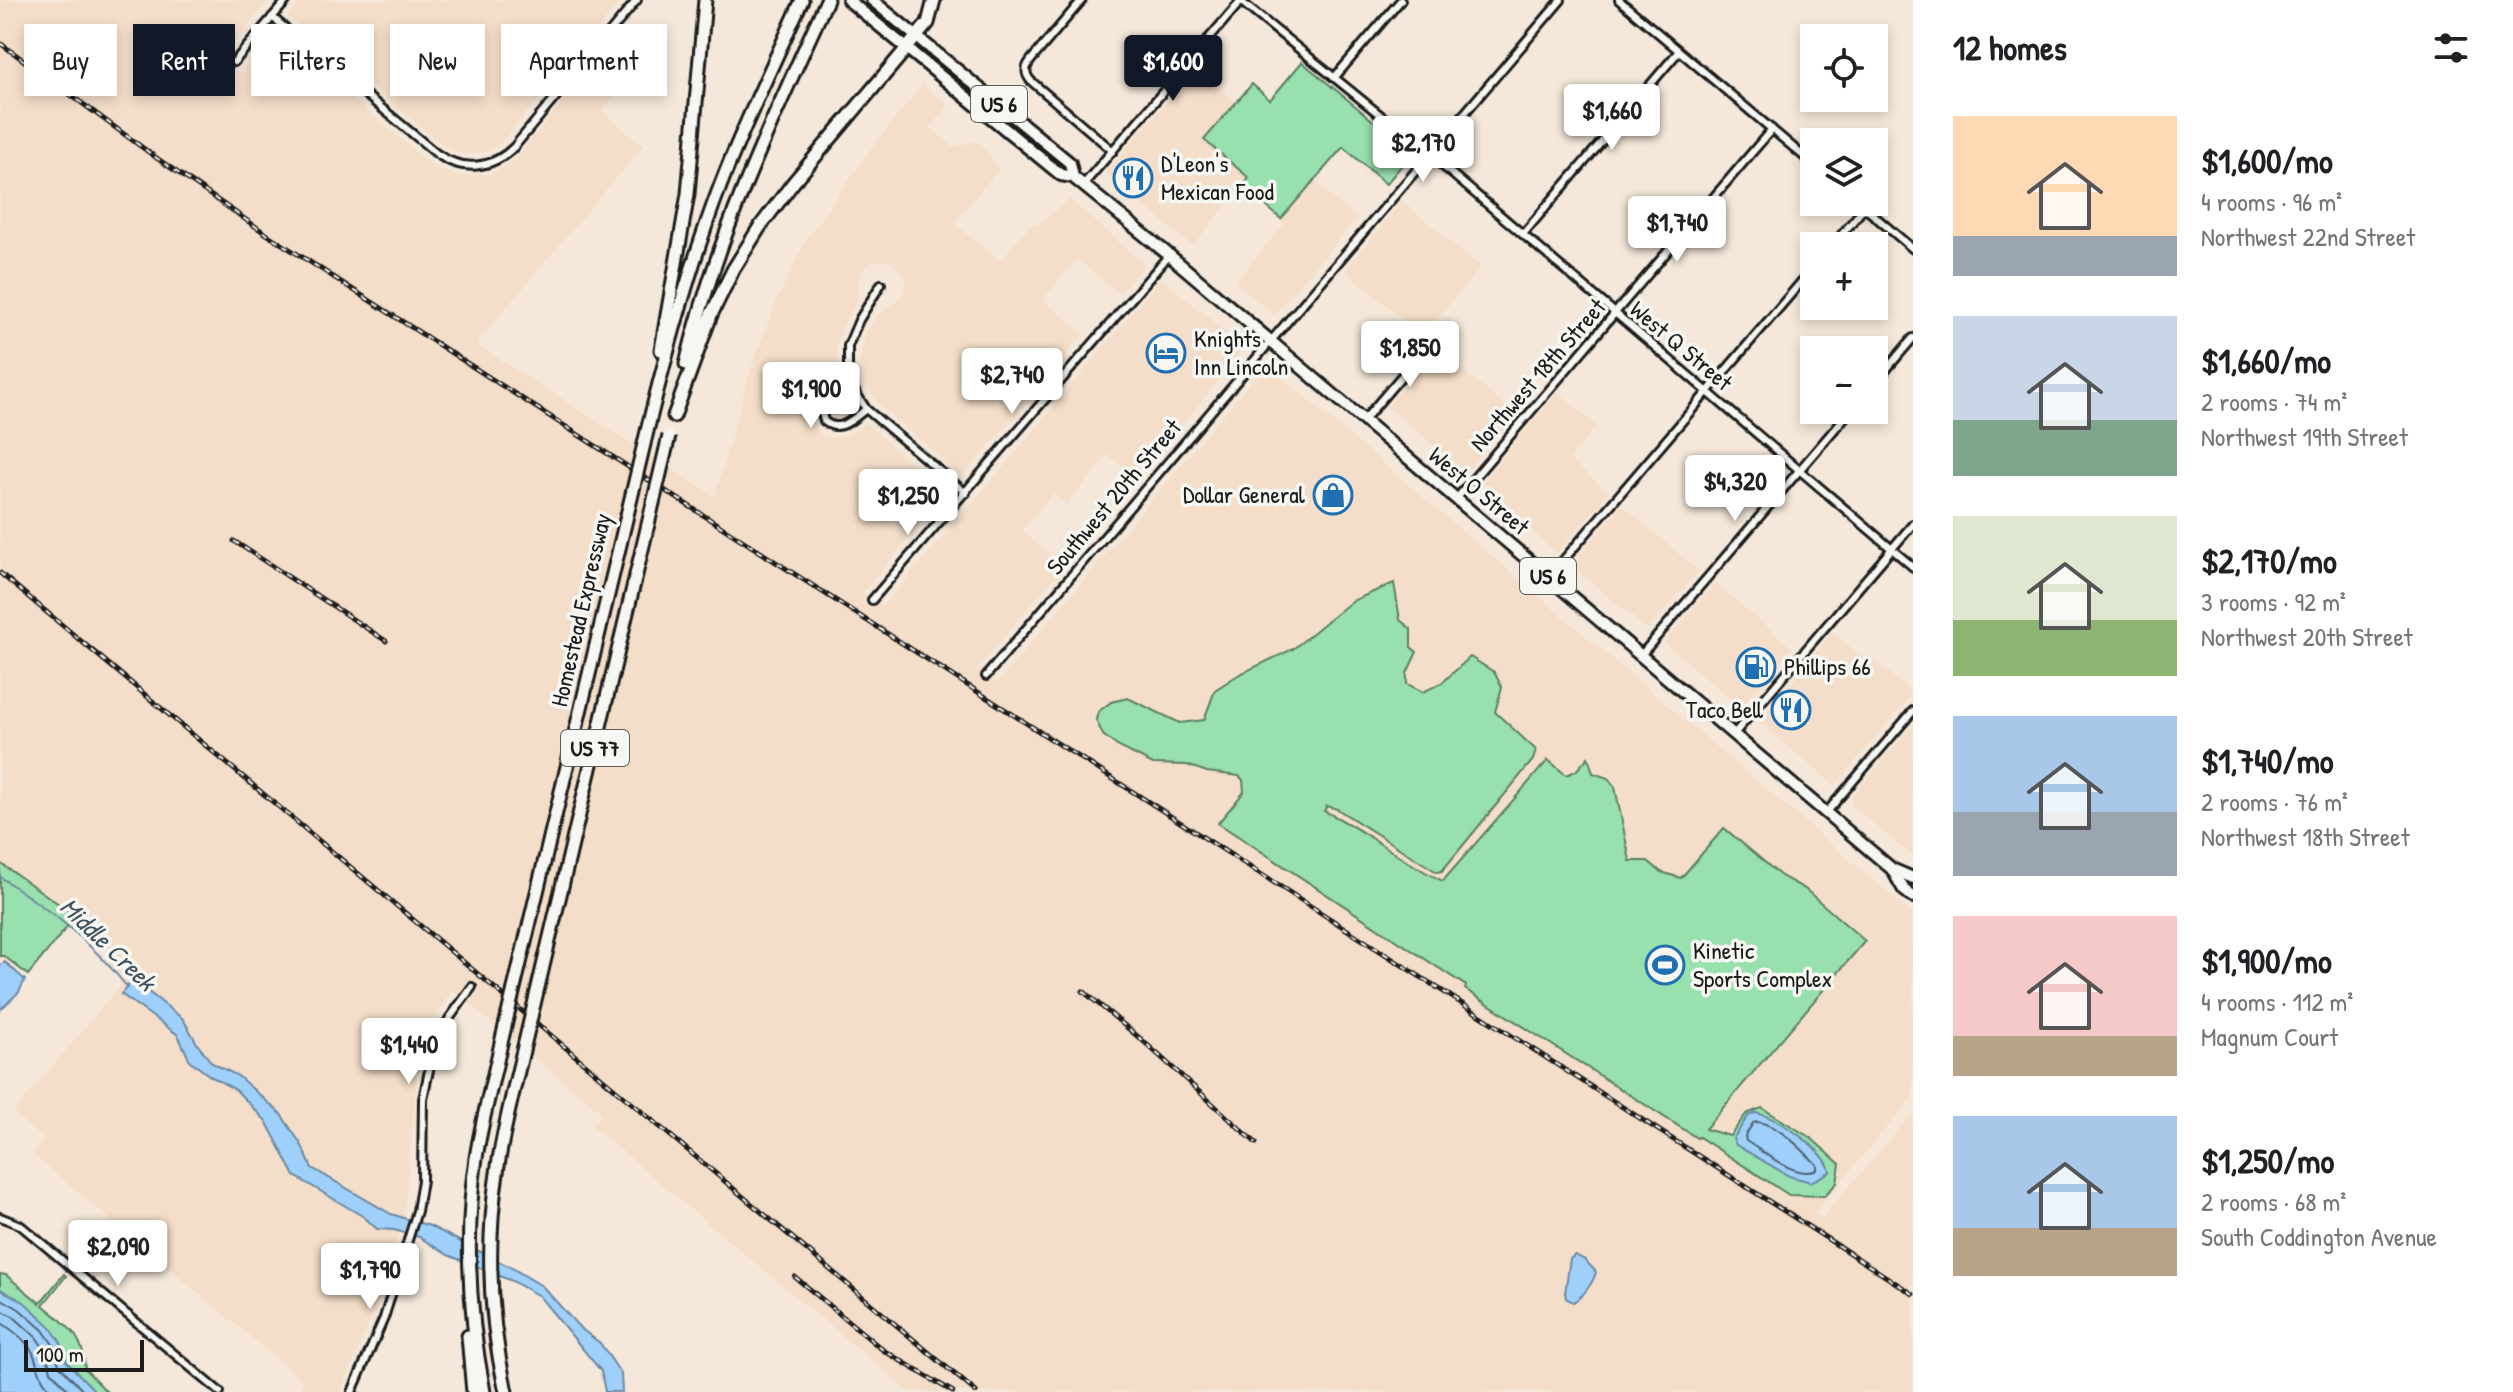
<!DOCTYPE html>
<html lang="en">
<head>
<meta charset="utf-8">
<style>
	:root { --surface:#fff; --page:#f2f2f2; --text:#202124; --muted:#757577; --accent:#111827 }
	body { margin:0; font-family:"Patrick Hand",sans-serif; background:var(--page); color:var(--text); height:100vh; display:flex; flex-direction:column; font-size:30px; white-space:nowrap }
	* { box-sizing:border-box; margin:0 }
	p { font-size:26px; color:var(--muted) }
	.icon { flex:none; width:44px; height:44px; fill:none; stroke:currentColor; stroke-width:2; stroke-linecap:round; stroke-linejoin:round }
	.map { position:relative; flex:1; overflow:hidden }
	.panel { display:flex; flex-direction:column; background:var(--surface); width:600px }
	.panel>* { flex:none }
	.top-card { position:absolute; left:24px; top:24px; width:760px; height:72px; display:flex; gap:16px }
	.fabs { position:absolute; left:1800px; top:24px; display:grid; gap:16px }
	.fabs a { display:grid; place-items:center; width:88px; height:88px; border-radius:0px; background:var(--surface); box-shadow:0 4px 12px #0003; font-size:40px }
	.scale { position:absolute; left:24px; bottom:20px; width:120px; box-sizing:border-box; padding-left:8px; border:4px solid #1c1c1c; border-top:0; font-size:22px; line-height:28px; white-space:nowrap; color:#1c1c1c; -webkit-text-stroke:6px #f6f6f2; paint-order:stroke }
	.price { position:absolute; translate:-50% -68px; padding:0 18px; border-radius:8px; background:#fff; color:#222; font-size:26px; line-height:52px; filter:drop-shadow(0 2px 4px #0008) }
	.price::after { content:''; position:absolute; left:50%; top:48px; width:24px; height:18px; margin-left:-12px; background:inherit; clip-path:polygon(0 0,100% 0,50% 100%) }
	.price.on { background:var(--accent); color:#fff }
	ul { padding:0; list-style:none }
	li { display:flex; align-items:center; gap:24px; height:200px; padding:0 40px }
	li span { display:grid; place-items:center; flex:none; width:224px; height:160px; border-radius:0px; color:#555 }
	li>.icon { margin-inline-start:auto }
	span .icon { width:96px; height:96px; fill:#fffc; stroke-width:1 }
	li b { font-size:34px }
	h2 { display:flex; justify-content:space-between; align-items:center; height:96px; padding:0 40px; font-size:34px }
	.tag { padding:0 28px; border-radius:0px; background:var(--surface); box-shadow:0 4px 12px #0003; font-size:28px; line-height:72px }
	.tag.on { background:var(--accent); color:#fff }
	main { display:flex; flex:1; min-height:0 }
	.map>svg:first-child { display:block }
</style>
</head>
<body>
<main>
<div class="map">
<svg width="1913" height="1392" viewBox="0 0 1913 1392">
	<rect width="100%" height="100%" fill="#f5e8da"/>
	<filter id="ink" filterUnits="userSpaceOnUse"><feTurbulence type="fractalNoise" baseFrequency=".0125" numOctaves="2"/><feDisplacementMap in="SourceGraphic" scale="16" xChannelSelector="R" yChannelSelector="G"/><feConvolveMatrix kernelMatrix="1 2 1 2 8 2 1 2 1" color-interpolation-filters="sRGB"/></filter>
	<g filter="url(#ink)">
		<path fill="#f4dec9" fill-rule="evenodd" d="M0 0H269L221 59 239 74 274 33 433 166 458 176 489 174 513 161 611 45 638 68 602 111 643 146 476 344 715 496 750 371 778 297 807 238 872 147 922 85 949 105 930 127 953 147 975 141 986 150 999 169 954 223 1000 261 1032 223 1036 226 1069 199 1145 264 1119 294 1077 259 1043 299 1084 334 963 477 881 407 867 388 859 361 865 333 876 317 902 297 906 282 900 270 889 261H873L862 271 859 279 858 299 843 326 837 345 838 385 817 400 812 410V422L823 436 834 438 850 434 865 423 947 494 862 593 883 606 1011 458 1161 278 1245 348 1138 479 1108 455 1067 505 1053 494 1022 530 1064 566 976 670 997 683 1266 364 1913 914V1097L1814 1213 1822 1218 1913 1113V1392H909L592 1126 602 1113 452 990 420 1045 404 1215 381 1294 341 1392H299L303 1381 32 1154 44 1139 13 1113 126 979 106 962 110 957 83 921 0 863ZM1724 828 1781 876 1805 889 1697 1138 1466 988 1620 858 1681 878Z
			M302 0H622L502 142 489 151 472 154 455 152 441 144 288 17Z
			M1195 69 1236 102 1204 140 1249 179 1192 246 1105 173Z
			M1314 181 1357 218 1274 315 1235 282 1285 223 1281 219Z
			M1402 201 1481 267 1422 336 1345 270Z
			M1437 348 1515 414 1465 473 1387 406Z
			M1558 392 1597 426 1569 459 1609 493 1557 553 1479 485Z
			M1622 505 1699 571 1648 630 1571 565Z
			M1715 583 1792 648 1741 708 1664 643Z
			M1833 632 1871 665 1875 661 1913 693 1835 786 1759 722Z
			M1913 725V857L1850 804 1852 796Z"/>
		<path fill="#98e0ae" stroke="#5a7e65" stroke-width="2" d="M920 46 1025 132V133L1011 127 979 100 968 87 959 83 918 49Z
			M1302 62 1412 153 1386 184 1343 147 1281 219 1243 186 1249 178 1204 140 1252 84 1270 100Z
			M1394 583 1400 620 1411 629V647L1417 652 1407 673V684L1423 692 1442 683 1470 657 1494 672 1502 687 1495 712 1536 750 1533 760 1442 871 1437 872 1337 809 1327 806 1324 811C1368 831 1401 862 1443 881L1548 760 1566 775 1576 771 1588 757 1593 773 1608 778 1615 787 1630 861H1648L1661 872 1681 878 1724 828 1781 876 1805 889 1865 941 1705 1129 1730 1136 1746 1114 1762 1108 1811 1138 1840 1164 1837 1183 1824 1196 1789 1195 1699 1137 1697 1138 1465 989 1466 986 1218 823 1244 792 1243 780 1239 776 1207 772 1187 765 1153 764 1117 746 1103 735 1096 720 1098 712 1111 702 1128 698 1180 723 1204 720 1215 690 1238 675 1293 649 1352 601Z
			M0 863 76 916 28 975 4 956H0Z
			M0 1274 6 1275 40 1303 64 1274 66 1276 43 1305C67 1326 84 1334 85 1369L107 1392H0Z"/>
		<path fill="#9fd0fb" stroke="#6b88a2" stroke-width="2" d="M5 962 25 980 19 992 0 1010V965Z
			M133 980 183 1019 198 1045 212 1063 238 1076 280 1113 301 1144 312 1168 391 1214 430 1226 510 1267 542 1286 580 1328 600 1343 621 1374 622 1392H605L601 1371 539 1296 512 1281 448 1255 419 1237 394 1230 377 1229 364 1217 295 1176 266 1121 236 1090 210 1076 190 1061 178 1035 121 994Z
			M1755 1113C1775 1115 1828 1151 1830 1172L1811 1182 1789 1176 1736 1145 1733 1139 1748 1116Z
			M1575 1255 1585 1260 1596 1272C1593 1283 1583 1297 1573 1302L1566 1298 1565 1293 1570 1259Z
			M0 1289 24 1302 49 1325 61 1343 66 1361 96 1392H0Z"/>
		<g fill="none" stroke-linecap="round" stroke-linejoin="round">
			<path stroke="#506475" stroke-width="2" d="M1757 1122C1778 1124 1803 1150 1817 1165V1170C1796 1180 1764 1152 1746 1141L1745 1136 1753 1123Z
				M0 1298 19 1309 43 1330 54 1346 59 1365 84 1392
				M0 1309 14 1317 36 1337 45 1350 51 1371 70 1392
				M0 1322C11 1329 27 1341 33 1353 40 1370 38 1377 53 1392"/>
			<path stroke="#6b88a2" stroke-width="2" d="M0 877C51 911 90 940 128 988"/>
			<defs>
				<path id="minor" d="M1082 0 1032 59C1025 67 1024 73 1031 81L1113 151
					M1239 0 1438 162 1913 567
					M1619 0 1814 165
					M272 17 437 154C463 172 492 169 514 147L637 0
					M234 62 287 0
					M1334 78 1401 0
					M1083 185 1241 1
					M1858 202 1913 249
					M1523 234 1679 51
					M1832 246 1864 208
					M881 284 859 320 848 346V368L854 390 866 409 966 493
					M1874 384 1913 338
					M854 390 825 409 822 413 824 421C839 434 853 419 866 409
					M1364 420 1433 339
					M1457 498 1772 129
					M1549 577 1814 267
					M872 600 1169 255
					M1641 655 1851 410
					M986 676 1561 0
					M1734 734 1913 524
					M1826 813 1913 711
					M0 1217 20 1225 220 1392
					M352 1392 384 1318 417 1211 422 1180 423 1099 432 1056 449 1019 472 987"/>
				<path id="primary" d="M848 0 1061 175 1073 177 1169 255 1892 869 1913 878
					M872 0 1070 163 1073 177
					M1892 869 1904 890 1913 897"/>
				<path id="motorway" d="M661 350 688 194 705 0
					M686 364C716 237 773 118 827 0
					M674 416 711 315 733 270 759 228 793 183 928 23 934 0
					M649 423C669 342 691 262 721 184 745 121 775 61 802 0
					M468 1336 473 1392
					M484 1392C469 1314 464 1236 476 1158 482 1119 493 1081 501 1043
					M506 1392C490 1321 486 1245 497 1173 502 1134 512 1097 521 1059"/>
			</defs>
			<use href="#minor" stroke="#1c1c1c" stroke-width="12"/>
			<use href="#primary" stroke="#1c1c1c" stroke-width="16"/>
			<use href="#motorway" stroke="#1c1c1c" stroke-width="17"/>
			<use href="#minor" stroke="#f6f6f2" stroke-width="6"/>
			<use href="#primary" stroke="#f6f6f2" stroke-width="10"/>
			<use href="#motorway" stroke="#f6f6f2" stroke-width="11"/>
			<defs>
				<path id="rail" d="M0 43 158 159 265 233 1913 1294
					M234 541 386 641
					M0 573 976 1392
					M1083 991 1142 1040 1256 1143
					M795 1277 883 1350 953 1392"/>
			</defs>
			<use href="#rail" stroke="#1c1c1c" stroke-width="5"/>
			<use href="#rail" stroke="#f6f6f2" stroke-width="2" stroke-dasharray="6" stroke-linecap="butt"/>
			<defs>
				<path id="motorway-bridge" d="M501 1043 649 423
					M521 1059 669 436"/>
			</defs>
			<use href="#motorway-bridge" stroke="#1c1c1c" stroke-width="17" stroke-linecap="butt"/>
			<use href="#motorway-bridge" stroke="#f6f6f2" stroke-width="11"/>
		</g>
	</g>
	<defs>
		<symbol id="restaurant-ring" viewBox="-11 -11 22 22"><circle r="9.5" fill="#f6f6f2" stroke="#1f6fb2" stroke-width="1.5"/><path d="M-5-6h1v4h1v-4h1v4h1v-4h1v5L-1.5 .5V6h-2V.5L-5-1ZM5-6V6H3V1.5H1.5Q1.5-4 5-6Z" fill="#1f6fb2"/></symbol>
		<symbol id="hotel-ring" viewBox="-11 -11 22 22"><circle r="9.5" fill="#f6f6f2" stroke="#1f6fb2" stroke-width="1.5"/><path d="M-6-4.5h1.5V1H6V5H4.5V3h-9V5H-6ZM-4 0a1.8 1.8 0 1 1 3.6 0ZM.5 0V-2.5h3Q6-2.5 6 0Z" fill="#1f6fb2"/></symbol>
		<symbol id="shop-ring" viewBox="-11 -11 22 22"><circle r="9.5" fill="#f6f6f2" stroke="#1f6fb2" stroke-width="1.5"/><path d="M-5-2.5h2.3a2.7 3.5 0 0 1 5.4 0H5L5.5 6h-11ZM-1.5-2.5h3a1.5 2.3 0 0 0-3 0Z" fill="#1f6fb2"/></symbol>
		<symbol id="fuel-ring" viewBox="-11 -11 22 22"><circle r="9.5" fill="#f6f6f2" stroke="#1f6fb2" stroke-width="1.5"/><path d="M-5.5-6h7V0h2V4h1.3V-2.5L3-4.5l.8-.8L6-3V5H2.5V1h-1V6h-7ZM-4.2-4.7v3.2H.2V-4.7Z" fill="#1f6fb2"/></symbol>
		<symbol id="stadium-ring" viewBox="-11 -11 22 22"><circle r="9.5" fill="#f6f6f2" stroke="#1f6fb2" stroke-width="1.5"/><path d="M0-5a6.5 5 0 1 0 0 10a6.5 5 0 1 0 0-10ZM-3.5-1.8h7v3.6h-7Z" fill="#1f6fb2"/></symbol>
	</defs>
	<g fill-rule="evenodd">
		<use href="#restaurant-ring" x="1111" y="156" width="44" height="44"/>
		<use href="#hotel-ring" x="1144" y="331" width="44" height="44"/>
		<use href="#shop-ring" x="1311" y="473" width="44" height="44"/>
		<use href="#fuel-ring" x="1734" y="645" width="44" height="44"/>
		<use href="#restaurant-ring" x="1769" y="688" width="44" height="44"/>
		<use href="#stadium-ring" x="1643" y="943" width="44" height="44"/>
	</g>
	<g text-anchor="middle" stroke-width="7" stroke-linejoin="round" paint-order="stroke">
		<g fill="#f6f6f2" stroke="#5d5d5c" stroke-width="2">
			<rect x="971" y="86" width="56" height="36" rx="6"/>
			<rect x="1520" y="558" width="56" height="36" rx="6"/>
			<rect x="561" y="730" width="68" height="36" rx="6"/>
		</g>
		<g font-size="22" font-weight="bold" fill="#1c1c1c">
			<text x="999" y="112">US 6</text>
			<text x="1548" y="584">US 6</text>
			<text x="595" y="756">US 77</text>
		</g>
		<g font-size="24" fill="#1c1c1c" stroke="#f6f6f2" text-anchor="start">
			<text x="1161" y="172">D'Leon's<tspan x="1161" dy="28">Mexican Food</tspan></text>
			<text x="1194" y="347">Knights<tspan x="1194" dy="28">Inn Lincoln</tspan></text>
			<text x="1305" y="503" text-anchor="end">Dollar General</text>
			<text x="1784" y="675">Phillips 66</text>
			<text x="1763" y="718" text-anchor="end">Taco Bell</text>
			<text x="1693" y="959">Kinetic<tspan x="1693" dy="28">Sports Complex</tspan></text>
		</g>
		<g font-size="24" fill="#1c1c1c" stroke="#f6f6f2">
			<text transform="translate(1681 346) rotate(40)" y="8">West Q Street</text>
			<text transform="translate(1538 375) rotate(-49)" y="8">Northwest 18th Street</text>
			<text transform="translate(1479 491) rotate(40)" y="8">West O Street</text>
			<text transform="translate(1114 497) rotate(-50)" y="8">Southwest 20th Street</text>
			<text transform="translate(581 610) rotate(-77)" y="8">Homestead Expressway</text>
		</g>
		<g font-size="26" font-style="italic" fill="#43525f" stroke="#f6f6f2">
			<text transform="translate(108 944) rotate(44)" y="9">Middle Creek</text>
		</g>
	</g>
</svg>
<div class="fabs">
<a><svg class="icon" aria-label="locate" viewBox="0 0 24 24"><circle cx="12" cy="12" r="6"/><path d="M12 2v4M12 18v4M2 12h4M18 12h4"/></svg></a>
<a><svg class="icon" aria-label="layers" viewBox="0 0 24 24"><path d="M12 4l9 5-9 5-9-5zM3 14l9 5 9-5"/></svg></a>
<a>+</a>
<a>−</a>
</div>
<div class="scale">100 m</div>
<b class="price on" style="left:1173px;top:103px">$1,600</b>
<b class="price" style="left:1612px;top:152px">$1,660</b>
<b class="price" style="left:1423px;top:184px">$2,170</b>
<b class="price" style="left:1677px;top:264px">$1,740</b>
<b class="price" style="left:1410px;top:389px">$1,850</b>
<b class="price" style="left:1012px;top:416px">$2,740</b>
<b class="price" style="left:811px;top:430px">$1,900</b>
<b class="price" style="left:1735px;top:523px">$4,320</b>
<b class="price" style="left:908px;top:537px">$1,250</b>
<b class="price" style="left:409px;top:1086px">$1,440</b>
<b class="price" style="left:118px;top:1288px">$2,090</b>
<b class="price" style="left:370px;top:1311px">$1,790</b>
<div class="top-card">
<a class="tag">Buy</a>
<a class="tag on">Rent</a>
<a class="tag">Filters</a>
<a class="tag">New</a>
<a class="tag">Apartment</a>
</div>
</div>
<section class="panel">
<h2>12 homes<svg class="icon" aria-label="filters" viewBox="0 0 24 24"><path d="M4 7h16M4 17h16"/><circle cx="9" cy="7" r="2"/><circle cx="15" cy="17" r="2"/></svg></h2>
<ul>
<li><span style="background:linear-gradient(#ffd9b3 75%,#9aa5b1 0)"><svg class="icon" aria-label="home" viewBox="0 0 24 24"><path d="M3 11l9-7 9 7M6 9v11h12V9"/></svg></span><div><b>$1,600/mo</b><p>4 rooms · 96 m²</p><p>Northwest 22nd Street</p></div></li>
<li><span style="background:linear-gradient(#c9d6e8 65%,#7fa58c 0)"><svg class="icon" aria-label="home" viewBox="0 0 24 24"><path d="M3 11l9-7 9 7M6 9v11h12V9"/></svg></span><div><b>$1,660/mo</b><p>2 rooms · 74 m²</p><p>Northwest 19th Street</p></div></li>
<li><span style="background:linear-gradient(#dfe7d0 65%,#8fb573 0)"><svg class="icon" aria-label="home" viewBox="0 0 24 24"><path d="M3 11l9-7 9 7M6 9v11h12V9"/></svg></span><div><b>$2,170/mo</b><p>3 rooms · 92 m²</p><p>Northwest 20th Street</p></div></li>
<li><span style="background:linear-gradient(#a9c7e8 60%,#9aa5b1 0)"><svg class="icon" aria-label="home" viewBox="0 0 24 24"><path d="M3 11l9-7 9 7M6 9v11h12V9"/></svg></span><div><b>$1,740/mo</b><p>2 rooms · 76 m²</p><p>Northwest 18th Street</p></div></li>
<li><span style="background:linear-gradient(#f6c9c9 75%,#b9a48a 0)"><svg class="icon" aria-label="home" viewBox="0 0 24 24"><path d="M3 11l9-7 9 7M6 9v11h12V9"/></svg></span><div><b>$1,900/mo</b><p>4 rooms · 112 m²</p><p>Magnum Court</p></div></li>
<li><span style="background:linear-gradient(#a9c7e8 70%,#b9a48a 0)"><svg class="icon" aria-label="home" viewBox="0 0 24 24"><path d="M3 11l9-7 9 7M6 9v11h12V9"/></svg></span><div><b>$1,250/mo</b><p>2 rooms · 68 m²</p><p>South Coddington Avenue</p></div></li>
</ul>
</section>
</main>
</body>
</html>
